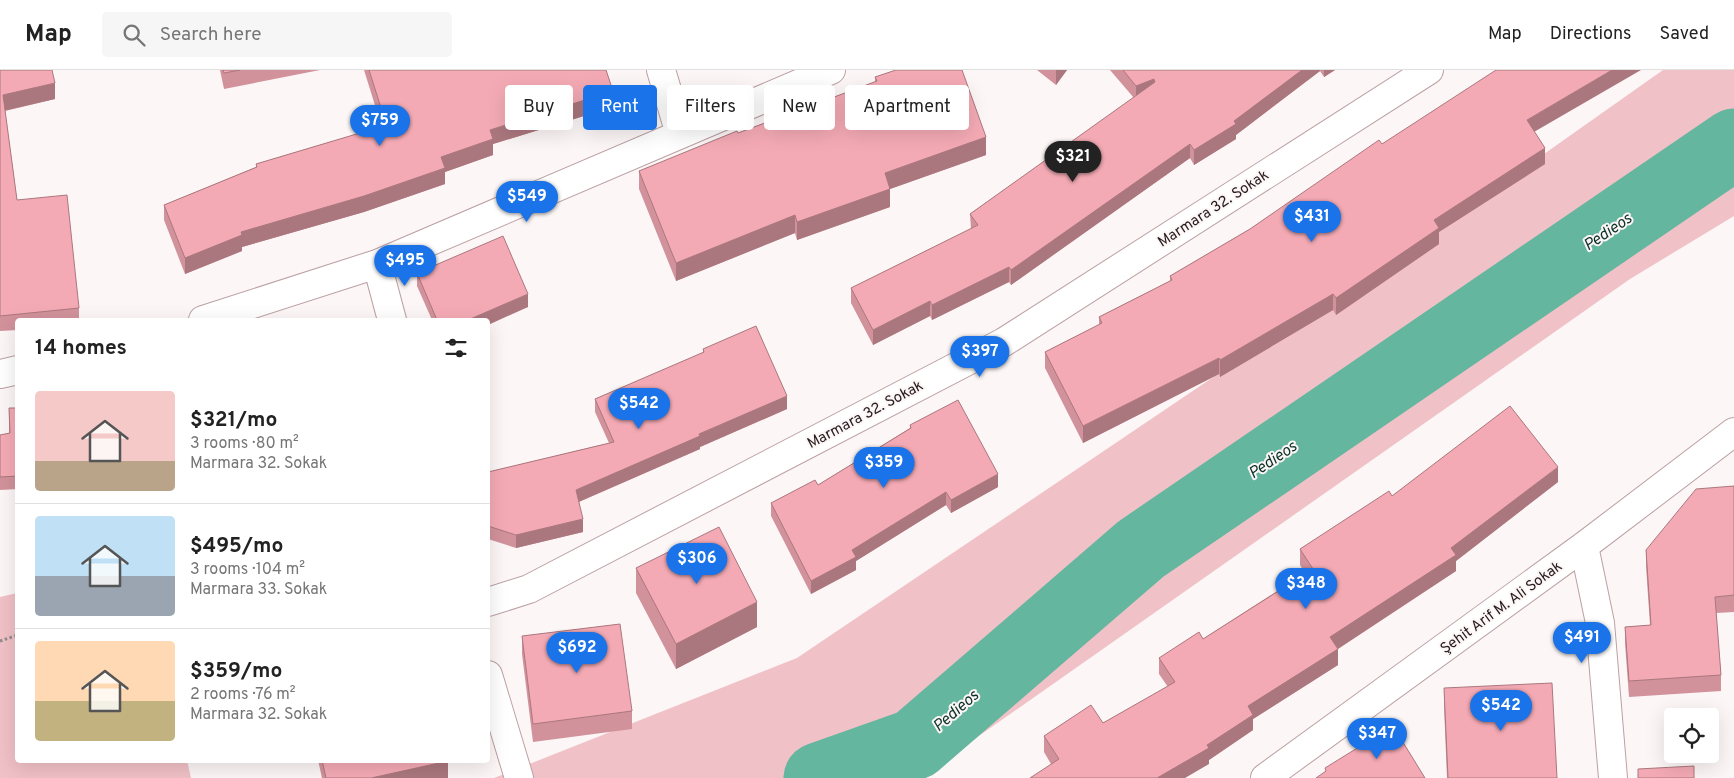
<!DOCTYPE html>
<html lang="en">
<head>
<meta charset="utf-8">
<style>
	:root { --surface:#fff; --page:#f6f6f6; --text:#222; --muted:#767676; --line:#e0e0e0; --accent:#1a73e8 }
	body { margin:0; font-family:Overpass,sans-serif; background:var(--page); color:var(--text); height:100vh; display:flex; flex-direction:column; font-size:19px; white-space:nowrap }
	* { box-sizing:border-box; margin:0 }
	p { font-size:16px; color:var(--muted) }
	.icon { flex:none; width:28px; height:28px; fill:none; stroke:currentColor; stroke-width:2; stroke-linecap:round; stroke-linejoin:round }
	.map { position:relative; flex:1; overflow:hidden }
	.side { position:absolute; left:15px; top:248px; width:475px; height:445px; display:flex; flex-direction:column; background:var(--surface); border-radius:5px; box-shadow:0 5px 20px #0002 }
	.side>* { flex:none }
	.hud { position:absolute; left:505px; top:15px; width:475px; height:45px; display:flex; gap:10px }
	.fabs { position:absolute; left:1664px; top:638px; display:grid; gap:10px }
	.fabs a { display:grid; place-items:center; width:55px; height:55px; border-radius:5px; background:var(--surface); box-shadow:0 5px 20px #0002; font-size:25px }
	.price { position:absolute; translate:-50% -42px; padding:0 11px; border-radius:18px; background:var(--accent); color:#fff; font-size:16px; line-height:32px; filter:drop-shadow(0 1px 2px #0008) }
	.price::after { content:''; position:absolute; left:50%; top:30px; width:15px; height:11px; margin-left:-8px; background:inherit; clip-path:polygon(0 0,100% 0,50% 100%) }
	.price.active { background:#222; color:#fff }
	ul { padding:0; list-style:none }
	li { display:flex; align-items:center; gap:15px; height:125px; padding:0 20px }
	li+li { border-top:1px solid var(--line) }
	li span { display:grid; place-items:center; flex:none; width:140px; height:100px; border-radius:5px; color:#555 }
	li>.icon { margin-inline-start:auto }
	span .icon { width:60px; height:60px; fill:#fffc; stroke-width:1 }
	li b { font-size:21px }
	h2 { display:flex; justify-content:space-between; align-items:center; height:60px; padding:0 20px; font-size:21px }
	.tag { padding:0 18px; border-radius:5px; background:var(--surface); box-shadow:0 5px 20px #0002; font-size:18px; line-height:45px }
	.tag.active { background:var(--accent); color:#fff }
	header { display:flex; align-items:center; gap:30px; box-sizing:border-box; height:70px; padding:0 25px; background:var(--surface); border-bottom:1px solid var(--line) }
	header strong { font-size:24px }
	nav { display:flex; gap:28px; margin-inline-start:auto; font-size:18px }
	.search { width:350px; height:45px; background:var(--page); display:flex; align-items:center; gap:12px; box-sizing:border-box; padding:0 18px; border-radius:5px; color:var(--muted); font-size:19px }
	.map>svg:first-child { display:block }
</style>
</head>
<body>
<header>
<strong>Map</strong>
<div class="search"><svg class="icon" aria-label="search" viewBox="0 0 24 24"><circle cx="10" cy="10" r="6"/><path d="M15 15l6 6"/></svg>Search here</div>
<nav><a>Map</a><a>Directions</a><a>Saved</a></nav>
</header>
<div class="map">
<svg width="1734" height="708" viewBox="0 0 1734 708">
	<rect width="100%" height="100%" fill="#fcf6f6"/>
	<path fill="#f0c1c6" d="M1663 0H1734V146L1630 209 919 708H494L797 588 1544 84Z
		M17 523 18 690H187L191 708H0V527Z"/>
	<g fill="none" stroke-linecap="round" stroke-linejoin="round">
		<path stroke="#64b69f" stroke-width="71" d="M819 708 915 674 1141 479 1734 74"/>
		<defs>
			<path id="minor" d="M661 0 680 64
				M377 194 392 250
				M203 250 377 194 831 0
				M0 304 18 300
				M1584 476 1600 553 1613 708
				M488 532 529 519 1004 272 1429 0
				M488 605 519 708
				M1265 708 1584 476 1734 362"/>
		</defs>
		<use href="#minor" stroke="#bca0a3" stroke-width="30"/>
		<path stroke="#938a8b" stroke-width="3" stroke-dasharray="2.5 2.5" stroke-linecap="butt" d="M0 571 18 565"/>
		<use href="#minor" stroke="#fff" stroke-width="28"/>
	</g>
	<path fill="#d2929b" d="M0 0 55 29 5 41 17 130 79 238V250H18V260L0 261Z
		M220 0H320L224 19Z
		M364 0H606L613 37 493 74V85L445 102V114L364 142 242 177V181L185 204 164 150V135L256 97V94L367 61V49L378 45Z
		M1037 0H1067L1056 15Z
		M1110 0H1335L1324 7 1320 1 1236 65V69L1194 95 1190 88 1011 215 1009 212 932 250 930 246 873 275 851 233V218L971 159 970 144 1134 28Z
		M875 7 986 85 890 119V137L797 170 795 163 676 211 639 119V101L738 63 875 12Z
		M1534 62 1545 94 1439 162V174L1336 245 1333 240 1220 307 1219 304 1083 373 1045 298V282L1099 255V247L1170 211V206L1250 159 1382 74Z
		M417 203 528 237 488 250H432L417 216Z
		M703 279 787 339 700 377V379L579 432 583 462 516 478 488 469V402L609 373 595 342V329L703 283Z
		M9 338H18V419L0 420V365L9 364Z
		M910 355 998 417 951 443 946 435 856 491V500L811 524 771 446V433L818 415 910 358Z
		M1558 412 1456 491V501L1338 579V595L1253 649V660L1209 690V694H1051L1044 682V666L1103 653 1168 617 1159 604V588L1203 569 1305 503 1300 495V479L1392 426Z
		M1734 416V542L1716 543 1721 605V621L1629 627 1625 573V557L1650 555 1646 496V480Z
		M636 498 757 557 676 599 636 523Z
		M522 566 632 641V659L533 672 522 584Z
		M1444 618 1557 708H1447L1444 636Z
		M318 690H448V708H322Z"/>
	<path fill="#ab777e" d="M1056 0H1067L1056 15Z
		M1302 0H1320V1L1236 65V69L1194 95V80Z
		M1324 0H1335L1324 7Z
		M1612 0H1641L1527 66V50Z
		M1154 9V24L1136 31V16Z
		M55 13V29L3 41V25Z
		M613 21V37L493 74V85L445 102V114L364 142 242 177V181L185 204V188L241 162 441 87 490 60Z
		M986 67V85L890 119V137L797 170V152L885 103Z
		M1190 74V88L1011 215V200Z
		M1545 78V94L1439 162V174L1336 245V228L1434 150Z
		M795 145V163L676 211V193Z
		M1009 197V212L932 250V235Z
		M528 224V237L488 255V250H468Z
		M1333 224V240L1220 307V290Z
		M930 231V246L873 275V260Z
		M1219 288V304L1083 373V356Z
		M787 326V339L700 377V379L576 433V420L699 364Z
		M1558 397V412L1456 491V501L1333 582 1338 579V595L1253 649V660L1209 690V694L1185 708H1157L1207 675 1248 636 1330 567 1451 478Z
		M998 404V417L951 443V430Z
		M946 422V435L856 491V500L811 524V511L852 480Z
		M583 449V462L516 478V465Z
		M757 532V557L676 599V574Z
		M448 691V708H371Z"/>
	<path fill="#f4aab4" stroke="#ab777e" d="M0 0H52L55 13 3 25 17 130 67 125 79 238 0 246Z
		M223 0H240L224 3Z
		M369 0H606L613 21 490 60 493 69 441 87 445 98 364 126 241 162 242 165 185 188 164 135 257 97 256 94 370 60 367 49 383 44Z
		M896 0H962L986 67 885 103 890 119 797 152 795 145 676 193 639 101 737 61 738 63 877 11 875 7Z
		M1123 0H1302L1234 51 1236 54 1194 80 1190 74 1011 200 1009 197 932 235 930 231 873 260 851 218 978 155 970 144 1155 12 1154 9 1136 16Z
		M1496 0H1612L1527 50 1545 78 1434 150 1439 158 1336 228 1333 224 1220 290 1219 288 1083 356 1045 282 1102 253 1099 247 1172 210 1170 206 1250 159 1379 70 1382 74Z
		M503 166 528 224 468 250H437L417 203Z
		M756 256 787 326 699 364 700 366 576 420 583 449 516 465 488 456V402L614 372 595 329 704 282 703 279Z
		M958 330 998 404 951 430 946 422 852 480 856 487 811 511 771 433 815 410 818 415 911 358 910 355Z
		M1510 336 1558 397 1451 478 1456 485 1330 567 1338 579 1248 636 1253 645 1207 675 1209 678 1157 708H1030L1059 689 1044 666 1091 635 1103 653 1175 612 1159 588 1199 562 1203 569 1313 499 1300 479 1389 421 1392 426Z
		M9 338H18V406L0 407V365L10 363Z
		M1734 416V525L1715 527 1721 605 1629 611 1625 557 1651 555 1646 480 1696 419Z
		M719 457 757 532 676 574 636 498Z
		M620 554 632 641 533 654 522 566Z
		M1552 613 1557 708H1448L1444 618Z
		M1393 656 1425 708H1316L1326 701 1325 698Z
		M322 690H448V691L371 708H326Z
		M1694 696V708H1638V699Z"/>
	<g text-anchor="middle" stroke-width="4" stroke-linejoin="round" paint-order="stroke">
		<g font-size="15" fill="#271c1d" stroke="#fcf6f6">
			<text transform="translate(1213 138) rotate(-33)" y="5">Marmara 32. Sokak</text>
			<text transform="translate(865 344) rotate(-28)" y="5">Marmara 32. Sokak</text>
			<text transform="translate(1501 537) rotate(-36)" y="5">Şehit Arif M. Ali Sokak</text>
		</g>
		<g font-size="16" font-style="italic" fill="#0a3128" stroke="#fcf6f6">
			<text transform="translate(1607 161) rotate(-34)" y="6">Pedieos</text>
			<text transform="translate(1272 389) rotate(-34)" y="6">Pedieos</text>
			<text transform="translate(955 640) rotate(-41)" y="6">Pedieos</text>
		</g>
	</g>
</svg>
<div class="fabs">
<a><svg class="icon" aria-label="locate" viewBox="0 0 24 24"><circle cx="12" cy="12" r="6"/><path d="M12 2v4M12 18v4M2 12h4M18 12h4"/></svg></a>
</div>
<b class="price" style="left:380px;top:77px">$759</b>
<b class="price active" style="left:1073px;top:113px">$321</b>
<b class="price" style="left:527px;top:153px">$549</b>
<b class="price" style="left:1312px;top:173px">$431</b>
<b class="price" style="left:405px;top:217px">$495</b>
<b class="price" style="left:980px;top:308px">$397</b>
<b class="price" style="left:639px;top:360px">$542</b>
<b class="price" style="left:884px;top:419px">$359</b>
<b class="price" style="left:697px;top:515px">$306</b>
<b class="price" style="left:1306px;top:540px">$348</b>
<b class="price" style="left:1582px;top:594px">$491</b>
<b class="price" style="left:577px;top:604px">$692</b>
<b class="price" style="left:1501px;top:662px">$542</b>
<b class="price" style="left:1377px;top:690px">$347</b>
<div class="hud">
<a class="tag">Buy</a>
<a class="tag active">Rent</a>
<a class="tag">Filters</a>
<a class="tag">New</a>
<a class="tag">Apartment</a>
</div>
<section class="side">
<h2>14 homes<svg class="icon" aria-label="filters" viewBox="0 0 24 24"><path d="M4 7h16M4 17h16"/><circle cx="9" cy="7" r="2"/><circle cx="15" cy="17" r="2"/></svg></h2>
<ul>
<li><span style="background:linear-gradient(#f6c9c9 70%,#b9a48a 0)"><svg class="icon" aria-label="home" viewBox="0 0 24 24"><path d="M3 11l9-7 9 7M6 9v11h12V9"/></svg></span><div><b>$321/mo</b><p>3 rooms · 80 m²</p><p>Marmara 32. Sokak</p></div></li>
<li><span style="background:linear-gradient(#bfe0f5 60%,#9aa5b1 0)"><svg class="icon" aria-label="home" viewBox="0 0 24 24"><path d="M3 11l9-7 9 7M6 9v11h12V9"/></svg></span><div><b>$495/mo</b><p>3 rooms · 104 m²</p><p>Marmara 33. Sokak</p></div></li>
<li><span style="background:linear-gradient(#ffd9b3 60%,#c2b280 0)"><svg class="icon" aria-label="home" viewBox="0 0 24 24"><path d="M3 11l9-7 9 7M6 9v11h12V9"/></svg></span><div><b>$359/mo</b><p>2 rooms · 76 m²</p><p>Marmara 32. Sokak</p></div></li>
</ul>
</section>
</div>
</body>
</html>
